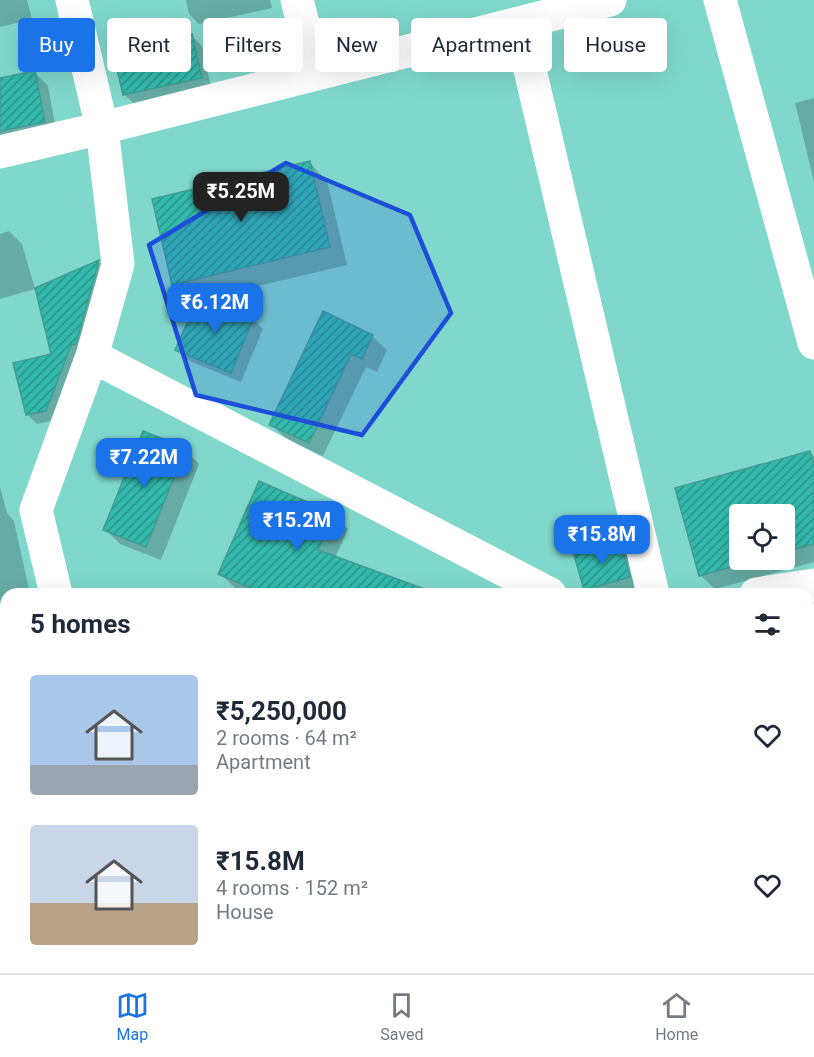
<!DOCTYPE html>
<html lang="en">
<head>
<meta charset="utf-8">
<style>
	:root { --surface:#fff; --page:#f6f6f7; --text:#1f2937; --muted:#747a83; --line:#e0e1e3; --accent:#1a73e8 }
	body { margin:0; font-family:Roboto,sans-serif; background:var(--page); color:var(--text); height:100vh; display:flex; flex-direction:column; font-size:22px; white-space:nowrap }
	* { box-sizing:border-box; margin:0 }
	p { font-size:20px; color:var(--muted) }
	.icon { flex:none; width:33px; height:33px; fill:none; stroke:currentColor; stroke-width:2; stroke-linecap:round; stroke-linejoin:round }
	.map { position:relative; flex:1; overflow:hidden }
	.sheet { position:absolute; left:0px; top:588px; width:814px; height:386px; display:flex; flex-direction:column; background:var(--surface); border-radius:18px 18px 0 0; box-shadow:0 6px 24px #0002 }
	.sheet>* { flex:none }
	.top-card { position:absolute; left:18px; top:18px; width:778px; height:54px; display:flex; gap:12px }
	.fabs { position:absolute; left:729px; top:504px; display:grid; gap:12px }
	.fabs a { display:grid; place-items:center; width:66px; height:66px; border-radius:6px; background:var(--surface); box-shadow:0 6px 24px #0002; font-size:30px }
	.price { position:absolute; translate:-50% -51px; padding:0 14px; border-radius:12px; background:var(--accent); color:#fff; font-size:20px; line-height:39px; filter:drop-shadow(0 2px 3px #0008) }
	.price::after { content:''; position:absolute; left:50%; top:36px; width:18px; height:14px; margin-left:-9px; background:inherit; clip-path:polygon(0 0,100% 0,50% 100%) }
	.price.on { background:#222; color:#fff }
	ul { padding:0; list-style:none }
	li { display:flex; align-items:center; gap:18px; height:150px; padding:0 30px }
	li span { display:grid; place-items:center; flex:none; width:168px; height:120px; border-radius:6px; color:#555 }
	li>.icon { margin-inline-start:auto }
	span .icon { width:72px; height:72px; fill:#fffc; stroke-width:1 }
	li b { font-size:26px }
	h2 { display:flex; justify-content:space-between; align-items:center; height:72px; padding:0 30px; font-size:26px }
	.pill { padding:0 21px; border-radius:6px; background:var(--surface); box-shadow:0 6px 24px #0002; font-size:21px; line-height:54px }
	.pill.on { background:var(--accent); color:#fff }
	.dock { display:flex; justify-content:space-around; align-items:center; height:84px; border-top:2px solid var(--line); background:var(--surface); font-size:16px; color:var(--muted) }
	.dock a { display:grid; justify-items:center; gap:3px }
	.dock .on { color:var(--accent) }
	.map>svg:first-child { display:block }
</style>
</head>
<body>
<div class="map">
<svg width="814" height="973" viewBox="0 0 814 973">
	<defs>
		<pattern id="building-hatch" width="6" height="6" patternUnits="userSpaceOnUse" patternTransform="scale(1.5)"><rect width="6" height="6" fill="#34baad"/><path d="M-1 1l2-2M0 6l6-6M5 7l2-2" fill="none" stroke="#2a978d"/></pattern>
	</defs>
	<rect width="100%" height="100%" fill="#80d8cd"/>
	<path fill="#0003" fill-rule="evenodd" d="M0 0H27L32 19 0 27Z
		M186 0H270L272 8 199 24 189 14Z
		M192 36 202 46 211 87 134 104 124 94Z
		M35 73 48 86 57 135 0 147V80Z
		M814 98V182L795 103Z
		M309 162 327 181 347 265 204 299 253 319 263 329 241 382 187 360 177 350 198 301 191 302 173 284Z
		M9 231 22 244 35 289 0 299V234Z
		M98 261 108 271 56 420 37 424 27 414Z
		M324 313 372 336 387 350 377 372 366 367 323 456 286 439 271 424Z
		M185 450 199 464 161 560 120 544 105 529Z
		M810 452 814 457V562L715 589 700 575 677 489ZM740 514H784V560H740Z
		M0 487 7 513 14 521 30 594H6V720L0 721Z
		M334 515 348 529 335 558 404 594H249L234 587 220 573Z
		M621 543 631 553 639 586 612 594H591L586 589Z
		M6 757V777L1 758Z
		M814 933V973H704V968H808V939L810 934Z
		M193 968H315L290 973H194Z
		M375 968H624L627 973H377Z"/>
	<path fill="url(#building-hatch)" stroke="#429c92" stroke-width="1.5" d="M192 34 202 78 123 95 113 52Z
		M35 71 45 122 0 131V78Z
		M310 161 330 247 172 285 152 199Z
		M99 260 76 344 71 345 46 411 26 415 13 363 51 354 35 288Z
		M199 295 254 317 231 373 175 350Z
		M323 311 373 335 362 359 351 354 309 443 269 425Z
		M143 431 186 448 146 547 103 530Z
		M810 451 814 464V544L784 552V514H740V560H757L699 576 675 488Z
		M259 481 335 514 318 550 430 591 429 594H264L218 574Z
		M621 542 630 577 584 590 574 555Z"/>
	<g fill="none" stroke-linecap="round" stroke-linejoin="round">
		<path stroke="#fff" stroke-width="33" d="M297 0 316 74
			M720 0 814 343
			M519 23 653 594
			M0 152 102 128 610 0
			M92 356 550 594
			M56 594 36 510 92 356 118 264 102 128 72 0
			M756 594 814 585
			M0 739 6 738
			M808 789H814
			M102 968 103 973
			M338 968 339 973
			M670 968V973"/>
	</g>
	<path fill="#1d4ed8" fill-opacity="0.2" stroke="#1d4ed8" stroke-width="4.5" stroke-linejoin="round" d="M286 163 410 215 451 313 362 435 196 395 149 245Z"/>
</svg>
<div class="fabs">
<a><svg class="icon" aria-label="locate" viewBox="0 0 24 24"><circle cx="12" cy="12" r="6"/><path d="M12 2v4M12 18v4M2 12h4M18 12h4"/></svg></a>
</div>
<b class="price on" style="left:241px;top:223px">₹5.25M</b>
<b class="price" style="left:215px;top:334px">₹6.12M</b>
<b class="price" style="left:144px;top:489px">₹7.22M</b>
<b class="price" style="left:297px;top:552px">₹15.2M</b>
<b class="price" style="left:602px;top:566px">₹15.8M</b>
<div class="top-card">
<a class="pill on">Buy</a>
<a class="pill">Rent</a>
<a class="pill">Filters</a>
<a class="pill">New</a>
<a class="pill">Apartment</a>
<a class="pill">House</a>
</div>
<section class="sheet">
<h2>5 homes<svg class="icon" aria-label="filters" viewBox="0 0 24 24"><path d="M4 7h16M4 17h16"/><circle cx="9" cy="7" r="2"/><circle cx="15" cy="17" r="2"/></svg></h2>
<ul>
<li><span style="background:linear-gradient(#a9c7e8 75%,#9aa5b1 0)"><svg class="icon" aria-label="home" viewBox="0 0 24 24"><path d="M3 11l9-7 9 7M6 9v11h12V9"/></svg></span><div><b>₹5,250,000</b><p>2 rooms · 64 m²</p><p>Apartment</p></div><svg class="icon" aria-label="heart" viewBox="0 0 24 24"><path d="M12 20l-8-8c-3-5 5-10 8-4 3-6 11-1 8 4z"/></svg></li>
<li><span style="background:linear-gradient(#c9d6e8 65%,#b9a48a 0)"><svg class="icon" aria-label="home" viewBox="0 0 24 24"><path d="M3 11l9-7 9 7M6 9v11h12V9"/></svg></span><div><b>₹15.8M</b><p>4 rooms · 152 m²</p><p>House</p></div><svg class="icon" aria-label="heart" viewBox="0 0 24 24"><path d="M12 20l-8-8c-3-5 5-10 8-4 3-6 11-1 8 4z"/></svg></li>
</ul>
</section>
</div>
<nav class="dock">
<a class="on"><svg class="icon" aria-label="map" viewBox="0 0 24 24"><path d="M3 6l6-2 6 2 6-2v14l-6 2-6-2-6 2zM9 4v14M15 6v14"/></svg>Map</a>
<a><svg class="icon" aria-label="saved" viewBox="0 0 24 24"><path d="M7 4h10v16l-5-4-5 4z"/></svg>Saved</a>
<a><svg class="icon" aria-label="home" viewBox="0 0 24 24"><path d="M3 11l9-7 9 7M6 9v11h12V9"/></svg>Home</a>
</nav>
</body>
</html>
